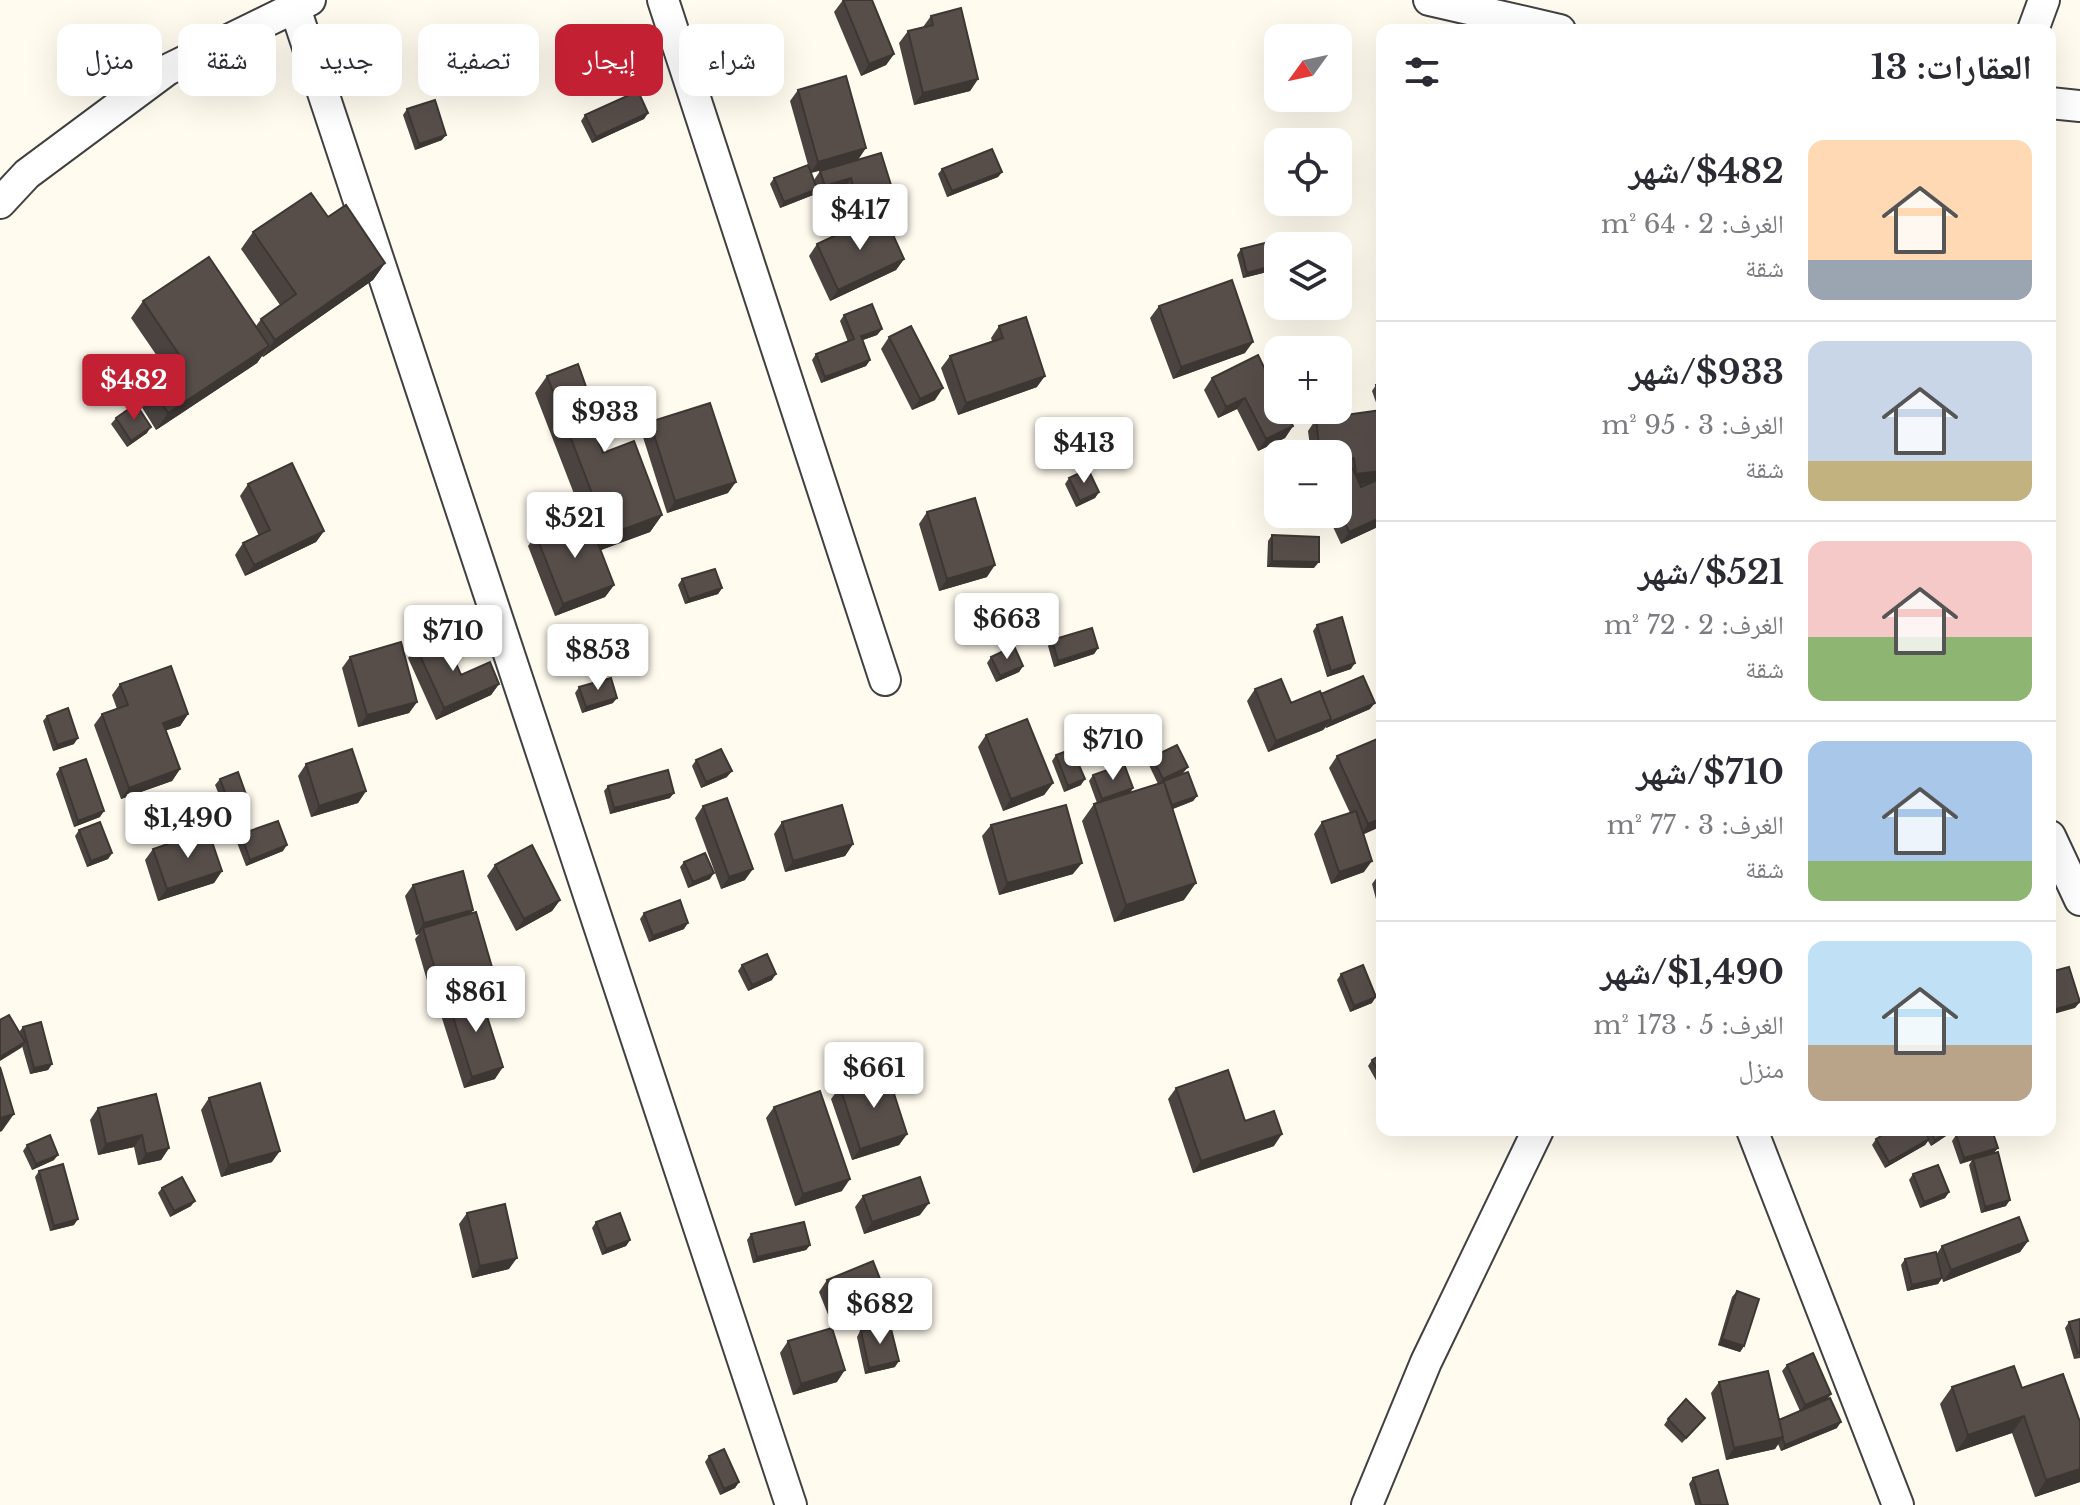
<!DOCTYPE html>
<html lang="ar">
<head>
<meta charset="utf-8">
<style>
	:root { --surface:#fff; --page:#f2f2f3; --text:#2b2b33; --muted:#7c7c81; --line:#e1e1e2; --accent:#c32034 }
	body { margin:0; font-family:"Libre Baskerville","Noto Naskh Arabic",serif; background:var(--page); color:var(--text); direction:rtl; height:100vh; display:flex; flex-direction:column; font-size:30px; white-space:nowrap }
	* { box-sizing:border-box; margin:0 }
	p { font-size:26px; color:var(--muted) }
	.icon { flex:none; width:44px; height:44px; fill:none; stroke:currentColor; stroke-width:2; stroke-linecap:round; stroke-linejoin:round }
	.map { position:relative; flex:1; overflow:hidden; direction:ltr }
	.details { position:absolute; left:1376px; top:24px; width:680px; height:1112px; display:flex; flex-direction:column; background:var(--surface); border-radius:16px; box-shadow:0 8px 32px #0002; direction:rtl }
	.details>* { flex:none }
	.guide { position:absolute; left:24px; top:24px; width:760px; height:72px; direction:rtl; display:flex; gap:16px }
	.needle { width:52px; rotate:237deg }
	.buttons { position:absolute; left:1264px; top:24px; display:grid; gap:16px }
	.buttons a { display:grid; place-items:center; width:88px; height:88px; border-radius:16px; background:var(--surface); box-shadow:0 8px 32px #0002; font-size:40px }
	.price { position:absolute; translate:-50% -68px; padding:0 18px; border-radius:8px; background:#fff; color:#222; font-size:26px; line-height:52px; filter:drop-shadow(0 2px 4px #0008) }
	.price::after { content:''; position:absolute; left:50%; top:48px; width:24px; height:18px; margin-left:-12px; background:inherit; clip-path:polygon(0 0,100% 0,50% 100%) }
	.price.current { background:var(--accent); color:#fff }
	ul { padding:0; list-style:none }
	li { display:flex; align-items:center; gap:24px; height:200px; padding:0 24px }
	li+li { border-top:2px solid var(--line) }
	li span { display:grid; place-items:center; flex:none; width:224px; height:160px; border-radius:16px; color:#555 }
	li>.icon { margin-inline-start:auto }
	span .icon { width:96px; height:96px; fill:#fffc; stroke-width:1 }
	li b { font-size:34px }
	h2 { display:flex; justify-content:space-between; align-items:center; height:96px; padding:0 24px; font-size:34px }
	.pill { padding:0 28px; border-radius:16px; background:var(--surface); box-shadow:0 8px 32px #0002; font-size:28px; line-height:72px }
	.pill.current { background:var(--accent); color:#fff }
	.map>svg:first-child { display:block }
</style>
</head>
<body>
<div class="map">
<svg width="2080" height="1505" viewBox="0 0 2080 1505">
	<rect width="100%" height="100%" fill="#fffbef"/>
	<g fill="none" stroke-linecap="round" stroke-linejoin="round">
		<defs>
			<path id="street" d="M663 0 885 680
				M1429 0 1560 30
				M294 5 791 1505
				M2033 30 2044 0
				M2050 103 2080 106
				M0 203 27 174 167 70 310 0
				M2050 836 2080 900
				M1752 1130 1898 1505
				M1367 1505 1426 1362 1538 1130"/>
		</defs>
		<use href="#street" stroke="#414141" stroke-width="34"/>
		<use href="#street" stroke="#fff" stroke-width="30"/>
	</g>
	<path fill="#4b4340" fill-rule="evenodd" d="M843 0 894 54 886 65 861 76 834 12Z
		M931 16 978 79 970 91 914 105 899 43 908 31 923 27Z
		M596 50 636 79 632 85 608 95 592 56Z
		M798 90 896 201 888 213 883 214 904 259 896 270 830 301 809 256 817 244 879 216 852 223 843 190 817 198 815 192 813 195 780 208 770 184 774 178 808 165 790 101ZM834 167 820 171 814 180 811 173Z
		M407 109 442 140 415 150 403 115Z
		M648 113 644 119 592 143 581 121 585 115Z
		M942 169 1002 172 998 177 947 197 938 174Z
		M328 217 385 263 373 280 263 357 262 356 257 363 156 430 138 401 150 384 168 372 131 318 143 301 256 326 261 319 280 305 241 249 253 232Z
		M1241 249 1275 265 1271 271 1243 278 1237 255Z
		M1159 306 1245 353 1173 379 1150 318Z
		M844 315 882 329 877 335 863 340 870 360 866 366 821 383 812 360 816 354 848 342 840 321Z
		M999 326 1037 387 958 415 941 368 950 356 992 341 991 338Z
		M889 337 935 400 912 410 881 349Z
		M547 376 590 398 614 428 596 435 603 453 662 515 650 532 600 550 614 585 605 597 555 616 528 546 536 535 583 517 535 393Z
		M1212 378 1293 426 1285 438 1258 451 1237 409 1218 418 1204 390Z
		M1382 383V525L1341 544 1327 514H1338V476L1346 472V470L1338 471V454H1311L1308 431 1316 419 1379 411 1372 391 1376 385Z
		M116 418 147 433 127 447 111 424Z
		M650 422 728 493 667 513 642 434Z
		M1069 478 1099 492 1095 498 1076 507 1065 484Z
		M248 484 324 531 316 542 245 576 235 555 243 543 259 536 240 496Z
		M927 512 987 577 939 591 919 524Z
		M1272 535 1314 568 1267 567 1268 541Z
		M682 579 722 588 718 594 685 604 678 585Z
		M1317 625 1351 669 1327 677 1313 631Z
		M1052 640 1098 648 1094 654 1054 667 1048 646Z
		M416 647 461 675 499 684 491 695 436 720 408 658Z
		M350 657 417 702 409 713 358 727 342 668Z
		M991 657 1023 666 1019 672 996 682 987 663Z
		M120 684 188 714 180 726 166 730 180 769 172 781 121 799 94 725 102 714 117 709 112 695Z
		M579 687 613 703 582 713 575 693Z
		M1255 689 1291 703 1321 694 1370 709 1326 728V727L1323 730 1268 752 1247 701Z
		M47 716 74 744 53 751 43 721Z
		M986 735 1053 783 1044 795 1003 811 978 747Z
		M1056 755 1081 785 1064 792 1052 761Z
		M1337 756 1382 826 1363 834 1364 872 1331 884 1314 834 1322 822 1350 813 1329 768Z
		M1152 757 1188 767 1183 773 1197 796 1193 801 1173 809 1184 900 1114 922 1082 821 1094 804 1097 803 1089 781 1093 775 1133 788 1130 793 1158 784 1148 763Z
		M696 760 727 777 701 788 692 766Z
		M306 764 366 791 358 803 311 817 298 776Z
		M60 768 100 817 74 827 56 774Z
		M220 779 244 805 226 812 215 785Z
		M608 786 670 798 610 814 604 791Z
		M703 806 745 880 721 889 695 818Z
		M782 822 853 844 845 856 785 872 774 834Z
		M991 825 1073 874 999 895 982 836Z
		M79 830 112 853 108 859 87 867 75 836Z
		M241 834 283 851 246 866 236 840Z
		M1382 835V849L1378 841Z
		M153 849 222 871 214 883 158 901 145 860Z
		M684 862 710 879 688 888 680 867Z
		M495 865 560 900 552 911 516 931 487 876Z
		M1382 872V922L1372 884 1380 873Z
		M413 885 473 910 471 914 488 993 480 995 495 1079 464 1088 440 1012 445 1005 435 1008 415 939 419 934 416 935 405 896Z
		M644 913 684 929 649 942 640 919Z
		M742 965 772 980 748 991 738 971Z
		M1341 974 1372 1003 1350 1012 1337 980Z
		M23 1027 52 1064 48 1070 30 1074 22 1046 21 1048 19 1032Z
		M1382 1054V1091L1368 1066 1372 1060Z
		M840 1087 907 1134 899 1145 852 1160 831 1099Z
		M1176 1088 1245 1121 1274 1146 1193 1173 1168 1099Z
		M209 1098 272 1162 221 1177 201 1110Z
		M774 1107 842 1191 795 1206 766 1118Z
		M98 1108 169 1148 161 1160 138 1165 134 1147 98 1155 90 1120Z
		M1891 1130H1955L1931 1146 1928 1141 1925 1145 1885 1168 1872 1145 1876 1139Z
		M1956 1135 1994 1153 2006 1206 1981 1213 1969 1165 1972 1160 1960 1164 1952 1141Z
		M27 1145 54 1160 32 1170 23 1151Z
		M39 1171 74 1225 50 1231 35 1177Z
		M1913 1174 1949 1192 1945 1198 1920 1208 1909 1180Z
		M162 1188 191 1206 170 1217 158 1193Z
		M863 1196 920 1215 864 1234 855 1207Z
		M467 1213 509 1269 472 1278 459 1224Z
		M596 1222 630 1240 626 1246 602 1255 592 1228Z
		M751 1234 810 1245 806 1250 753 1263 747 1240Z
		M2028 1241 2020 1252 1943 1282 1942 1278 1938 1284 1907 1291 1901 1265 1905 1259 1936 1255 1942 1246Z
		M827 1280 893 1312 885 1324 875 1328 895 1367 865 1374 857 1337 860 1331 851 1308 829 1317 819 1292Z
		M1737 1291 1744 1346 1740 1352 1718 1345 1732 1297Z
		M2080 1319V1358L2074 1359 2065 1328 2069 1322Z
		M788 1341 837 1382 793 1395 780 1353Z
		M1787 1365 1827 1400 1837 1428 1781 1451 1778 1444 1775 1449 1726 1460 1711 1393 1719 1382 1779 1420 1800 1411 1782 1371Z
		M1952 1387 2022 1388 2080 1482 2035 1497 2012 1433 1956 1452 1940 1404Z
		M1705 1418 1682 1443 1664 1425 1668 1419Z
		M709 1456 739 1482 735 1488 720 1495 705 1462Z
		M1693 1478 1728 1505H1695L1689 1484Z"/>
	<path fill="#3d3734" d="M894 54 886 65 861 76 869 64Z
		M636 79 632 85 608 95 612 89Z
		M978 79 970 91 914 105 923 93Z
		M648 113 644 119 592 143 596 137Z
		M446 135 442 140 415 150 419 144Z
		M866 148 858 160 810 173 818 162Z
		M1002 172 998 177 947 197 952 191Z
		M851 178 843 190 817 198 825 186Z
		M817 189 813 195 780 208 784 202Z
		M896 201 888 213 852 223 860 212Z
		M904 259 896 270 830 301 838 290Z
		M385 263 373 280 263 357 275 340Z
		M1275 265 1271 271 1243 278 1247 273Z
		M882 329 877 335 857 342 861 336Z
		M1253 342 1245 353 1173 379 1181 367Z
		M269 346 257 363 156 430 168 413Z
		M870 360 866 366 821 383 825 377Z
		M1045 376 1037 387 958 415 966 403Z
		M943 388 935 400 912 410 920 399Z
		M1245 398 1237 409 1218 418 1226 407Z
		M626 411 614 428 580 441 592 424Z
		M1293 426 1285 438 1258 451 1266 439Z
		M151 427 147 433 127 447 131 441Z
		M1354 458 1346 470 1338 471V460Z
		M1382 471V481L1348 486 1356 474Z
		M736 482 728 493 667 513 675 501Z
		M1099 492 1095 498 1076 507 1080 501Z
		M662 515 650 532 596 552 608 535Z
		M1382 517V525L1341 544 1349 532Z
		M324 531 316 542 245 576 254 565Z
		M1272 561 1319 562 1314 568 1267 567Z
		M995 565 987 577 939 591 947 579Z
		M614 585 605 597 555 616 563 604Z
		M722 588 718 594 685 604 689 599Z
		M1098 648 1094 654 1054 667 1058 661Z
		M1355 663 1351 669 1327 677 1331 671Z
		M1023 666 1019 672 996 682 1000 676Z
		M499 684 491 695 436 720 444 708Z
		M617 698 613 703 582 713 586 707Z
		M417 702 409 713 358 727 367 715Z
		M1375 703 1370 709 1326 728 1330 722Z
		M188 714 180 726 155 734 163 723Z
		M1331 719 1323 730 1268 752 1276 741Z
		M78 738 74 744 53 751 57 745Z
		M1188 767 1183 773 1161 782 1158 785 1163 779Z
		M180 769 172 781 121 799 129 788Z
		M732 771 727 777 701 788 706 782Z
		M1085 779 1081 785 1064 792 1068 786Z
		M1053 783 1044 795 1003 811 1011 799Z
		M1133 788 1129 794 1098 805 1102 799Z
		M366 791 358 803 311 817 319 806Z
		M674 793 670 798 610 814 614 808Z
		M1197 796 1193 801 1167 811 1171 805Z
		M248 800 244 805 226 812 230 806Z
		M104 811 100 817 74 827 78 821Z
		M1382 818V826L1360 836 1368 824Z
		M853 844 845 856 785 872 793 861Z
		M287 845 283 851 246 866 250 860Z
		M112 853 108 859 87 867 91 861Z
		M1372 861 1364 872 1331 884 1339 872Z
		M1082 863 1073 874 999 895 1007 883Z
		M753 869 745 880 721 889 729 877Z
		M222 871 214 883 158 901 167 889Z
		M714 873 710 879 688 888 693 882Z
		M1196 883 1184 900 1114 922 1126 905Z
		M560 900 552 911 516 931 524 919Z
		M473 910 465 922 423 928 419 934 416 935 424 923Z
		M688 923 684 929 649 942 653 936Z
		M776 974 772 980 748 991 752 985Z
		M496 981 488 993 449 1004 448 1001 445 1005 435 1008 443 997Z
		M1376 997 1372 1003 1350 1012 1354 1006Z
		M2080 1002 2075 1008 2050 1015 2053 1010Z
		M25 1042 21 1048 0 1061V1057Z
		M52 1064 48 1070 30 1074 34 1068Z
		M503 1067 495 1079 464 1088 472 1077Z
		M14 1114 2 1131 0 1132V1118Z
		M1950 1130H1955L1931 1146 1935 1140Z
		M907 1134 899 1145 852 1160 860 1149Z
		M1282 1134 1274 1146 1193 1173 1201 1161Z
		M142 1135 134 1147 98 1155 106 1144Z
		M1929 1139 1925 1145 1885 1168 1889 1162Z
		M169 1148 161 1160 138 1165 146 1154Z
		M1998 1148 1993 1154 1960 1164 1964 1158Z
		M280 1151 272 1162 221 1177 229 1165Z
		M58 1155 54 1160 32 1170 36 1164Z
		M850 1179 842 1191 795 1206 803 1194Z
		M1949 1192 1945 1198 1920 1208 1924 1202Z
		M2010 1200 2006 1206 1981 1213 1985 1207Z
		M195 1201 191 1206 170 1217 174 1211Z
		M929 1203 920 1215 864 1234 872 1222Z
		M78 1219 74 1225 50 1231 54 1226Z
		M630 1240 626 1246 602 1255 606 1249Z
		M2028 1241 2020 1252 1943 1282 1951 1270Z
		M810 1245 806 1250 753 1263 757 1257Z
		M517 1258 509 1269 472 1278 480 1266Z
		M1942 1278 1938 1284 1907 1291 1912 1285Z
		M859 1296 851 1308 829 1317 837 1305Z
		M893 1312 885 1324 861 1334 870 1322Z
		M1722 1339 1744 1346 1740 1352 1718 1345Z
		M899 1361 895 1367 865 1374 869 1368Z
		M845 1370 837 1382 793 1395 801 1384Z
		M1831 1394 1827 1400 1800 1411 1805 1405Z
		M2024 1416 2012 1433 1956 1452 1968 1435Z
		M1841 1422 1837 1428 1781 1451 1785 1445Z
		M1783 1437 1775 1449 1726 1460 1734 1448Z
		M2080 1469V1482L2035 1497 2046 1480Z
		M739 1482 735 1488 720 1495 724 1489Z"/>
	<path fill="#574e4a" stroke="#3d3734" stroke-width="2" d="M843 0H872L894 54 869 64Z
		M961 8 978 79 923 93 908 31 933 25 931 16Z
		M619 40 636 79 612 89 596 50Z
		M846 76 866 148 818 162 798 90Z
		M638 91 648 113 596 137 585 115Z
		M435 100 446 135 419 144 407 109Z
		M992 149 1002 172 952 191 942 169Z
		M881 153 896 201 860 212 851 178 825 186 820 171Z
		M808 165 817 189 784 202 774 178Z
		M311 193 328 217 346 205 385 263 275 340 261 319 296 294 253 232Z
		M883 213 904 259 838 290 817 244Z
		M1269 242 1275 265 1247 273 1241 249Z
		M209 257 269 346 168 413 150 384 184 362 143 301Z
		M1232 280 1253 342 1181 367 1159 306Z
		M872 304 882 329 861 336 870 360 825 377 816 354 854 339 844 315Z
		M1026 317 1045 376 966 403 950 356 1003 338 999 326Z
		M911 326 943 388 920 399 889 337Z
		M1258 355 1278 396V410H1285L1293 426 1266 439 1245 398 1226 407 1212 378Z
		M578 364 590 398 617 388 626 411 592 424 603 453 634 441 662 515 608 535 547 376Z
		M1382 383V403L1376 385Z
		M710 403 736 482 675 501 650 422Z
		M136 404 151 427 131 441 116 418Z
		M1382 410V471L1356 474 1354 458 1338 460V454H1320L1316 419Z
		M292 463 324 531 254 565 243 543 270 530 248 484Z
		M1088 469 1099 492 1080 501 1069 478Z
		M1353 469 1361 487 1382 478V517L1349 532 1338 508V476Z
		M975 498 995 565 947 579 927 512Z
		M587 515 614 585 563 604 536 535Z
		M1272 535 1319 537V562L1272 561Z
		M715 569 722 588 689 599 682 579Z
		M1342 617 1355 663 1331 671 1317 625Z
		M1092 628 1098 648 1058 661 1052 640Z
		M443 634 461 675 490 662 499 684 444 708 416 647Z
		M401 642 417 702 367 715 350 657Z
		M1014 646 1023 666 1000 676 991 657Z
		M171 666 188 714 163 723 180 769 129 788 102 714 128 705 120 684Z
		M1363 676 1375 703 1330 722 1331 719 1321 694Z
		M611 678 617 698 586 707 579 687Z
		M1281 679 1291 703 1320 691 1331 719 1276 741 1255 689Z
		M68 708 78 738 57 745 47 716Z
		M1027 719 1053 783 1011 799 986 735Z
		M1382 737V818L1368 824 1337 756Z
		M1177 745 1188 767 1163 779 1152 757Z
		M352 749 366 791 319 806 306 764Z
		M721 749 732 771 706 782 696 760Z
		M1072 749 1085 779 1068 786 1056 755Z
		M86 759 104 811 78 821 60 768Z
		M1124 764 1133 788 1102 799 1093 775Z
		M668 770 674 793 614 808 608 786Z
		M238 772 248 800 230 806 220 779Z
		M1188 772 1197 796 1172 805 1164 782H1161Z
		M1164 782 1196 883 1126 905 1094 804Z
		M727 798 753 869 729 877 703 806Z
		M842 805 853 844 793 861 782 822Z
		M1066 805 1082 863 1007 883 991 825Z
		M1356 811 1372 861 1339 872 1322 822Z
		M278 821 287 845 250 860 241 834Z
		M100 822 112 853 91 861 79 830Z
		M208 830 222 871 167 889 153 849Z
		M532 845 560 900 524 919 495 865Z
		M705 853 714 873 693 882 684 862Z
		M463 871 473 910 424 923 413 885Z
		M680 900 688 923 653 936 644 913Z
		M476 912 496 981 443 997 423 928Z
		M767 954 776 974 752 985 742 965Z
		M1363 965 1376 997 1354 1006 1341 974Z
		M2069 967 2080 1002 2053 1010 2050 1000 2055 992 2050 972Z
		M2050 972 2055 992 2050 994Z
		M479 991 503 1067 472 1077 448 1001Z
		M9 1015 25 1042 0 1057V1020Z
		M41 1022 52 1064 34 1068 23 1027Z
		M1382 1054V1078L1372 1060Z
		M0 1067 14 1114 0 1118Z
		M1228 1070 1245 1121 1274 1111 1282 1134 1201 1161 1176 1088Z
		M887 1072 907 1134 860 1149 840 1087Z
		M260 1083 280 1151 229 1165 209 1098Z
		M820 1091 850 1179 803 1194 774 1107Z
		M156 1094 169 1148 146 1154 142 1135 106 1144 98 1108Z
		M1891 1130H1924L1929 1139 1889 1162 1876 1139Z
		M1929 1130H1950L1935 1140Z
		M1973 1130H1992L1998 1148 1964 1158 1956 1135Z
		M50 1135 58 1155 36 1164 27 1145Z
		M1998 1152 2010 1200 1985 1207 1973 1159Z
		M63 1164 78 1219 54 1226 39 1171Z
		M1938 1165 1949 1192 1924 1202 1913 1174Z
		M182 1177 195 1201 174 1211 162 1188Z
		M920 1177 929 1203 872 1222 863 1196Z
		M505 1204 517 1258 480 1266 467 1213Z
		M620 1213 630 1240 606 1249 596 1222Z
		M2019 1217 2028 1241 1951 1270 1942 1246Z
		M804 1222 810 1245 757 1257 751 1234Z
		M1936 1252 1942 1278 1912 1285 1905 1259Z
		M873 1261 893 1312 870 1322 859 1296 837 1305 827 1280Z
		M1737 1291 1759 1299 1744 1346 1722 1339Z
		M2080 1319V1353H2078L2069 1322Z
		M890 1325 899 1361 869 1368 861 1331Z
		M832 1328 845 1370 801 1384 788 1341Z
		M1813 1353 1831 1394 1805 1405 1787 1365Z
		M2014 1366 2022 1388 2063 1374 2080 1422V1469L2046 1480 2024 1416 1968 1435 1952 1387Z
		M1768 1371 1783 1437 1734 1448 1719 1382Z
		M1830 1398 1841 1422 1785 1445 1782 1437H1783L1779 1420Z
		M1686 1399 1705 1418 1686 1438 1668 1419Z
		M724 1449 739 1482 724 1489 709 1456Z
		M1718 1470 1728 1505H1701L1693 1478Z"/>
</svg>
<div class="buttons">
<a><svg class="needle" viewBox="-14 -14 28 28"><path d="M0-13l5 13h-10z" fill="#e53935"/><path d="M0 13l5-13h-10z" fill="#7c7c81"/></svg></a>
<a><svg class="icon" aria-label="locate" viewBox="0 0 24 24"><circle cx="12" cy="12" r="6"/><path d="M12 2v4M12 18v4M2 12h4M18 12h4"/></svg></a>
<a><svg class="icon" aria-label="layers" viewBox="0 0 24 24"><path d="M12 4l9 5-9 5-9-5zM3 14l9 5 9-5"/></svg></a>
<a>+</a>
<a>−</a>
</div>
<b class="price" style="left:860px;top:252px">$417</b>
<b class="price current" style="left:134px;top:422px">$482</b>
<b class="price" style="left:605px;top:454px">$933</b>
<b class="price" style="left:1084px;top:485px">$413</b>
<b class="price" style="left:575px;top:560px">$521</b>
<b class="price" style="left:1007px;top:661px">$663</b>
<b class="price" style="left:453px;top:673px">$710</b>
<b class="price" style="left:598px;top:692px">$853</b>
<b class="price" style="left:1113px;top:782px">$710</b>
<b class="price" style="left:188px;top:860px">$1,490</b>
<b class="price" style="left:476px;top:1034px">$861</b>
<b class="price" style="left:874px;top:1110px">$661</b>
<b class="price" style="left:880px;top:1346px">$682</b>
<div class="guide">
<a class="pill">شراء</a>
<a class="pill current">إيجار</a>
<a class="pill">تصفية</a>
<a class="pill">جديد</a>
<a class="pill">شقة</a>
<a class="pill">منزل</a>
</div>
<section class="details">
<h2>العقارات: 13<svg class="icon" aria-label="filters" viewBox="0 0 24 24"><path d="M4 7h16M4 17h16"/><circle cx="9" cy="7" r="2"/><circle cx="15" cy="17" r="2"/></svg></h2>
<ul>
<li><span style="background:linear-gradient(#ffd9b3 75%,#9aa5b1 0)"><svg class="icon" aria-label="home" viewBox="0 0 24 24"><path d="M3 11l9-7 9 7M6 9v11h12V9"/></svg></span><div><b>$482/شهر</b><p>الغرف: 2 · 64 m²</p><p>شقة</p></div></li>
<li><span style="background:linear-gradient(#c9d6e8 75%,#c2b280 0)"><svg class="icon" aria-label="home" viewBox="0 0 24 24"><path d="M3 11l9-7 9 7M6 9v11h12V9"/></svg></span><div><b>$933/شهر</b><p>الغرف: 3 · 95 m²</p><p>شقة</p></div></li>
<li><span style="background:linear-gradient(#f6c9c9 60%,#8fb573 0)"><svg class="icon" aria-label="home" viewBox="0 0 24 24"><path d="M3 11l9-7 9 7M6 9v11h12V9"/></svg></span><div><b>$521/شهر</b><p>الغرف: 2 · 72 m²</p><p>شقة</p></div></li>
<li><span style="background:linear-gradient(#a9c7e8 75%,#8fb573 0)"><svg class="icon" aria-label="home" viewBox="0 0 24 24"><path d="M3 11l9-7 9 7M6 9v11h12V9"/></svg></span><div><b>$710/شهر</b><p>الغرف: 3 · 77 m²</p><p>شقة</p></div></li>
<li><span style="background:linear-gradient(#bfe0f5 65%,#b9a48a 0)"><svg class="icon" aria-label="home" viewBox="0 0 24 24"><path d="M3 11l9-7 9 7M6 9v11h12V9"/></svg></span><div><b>$1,490/شهر</b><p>الغرف: 5 · 173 m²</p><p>منزل</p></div></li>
</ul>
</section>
</div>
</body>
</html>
